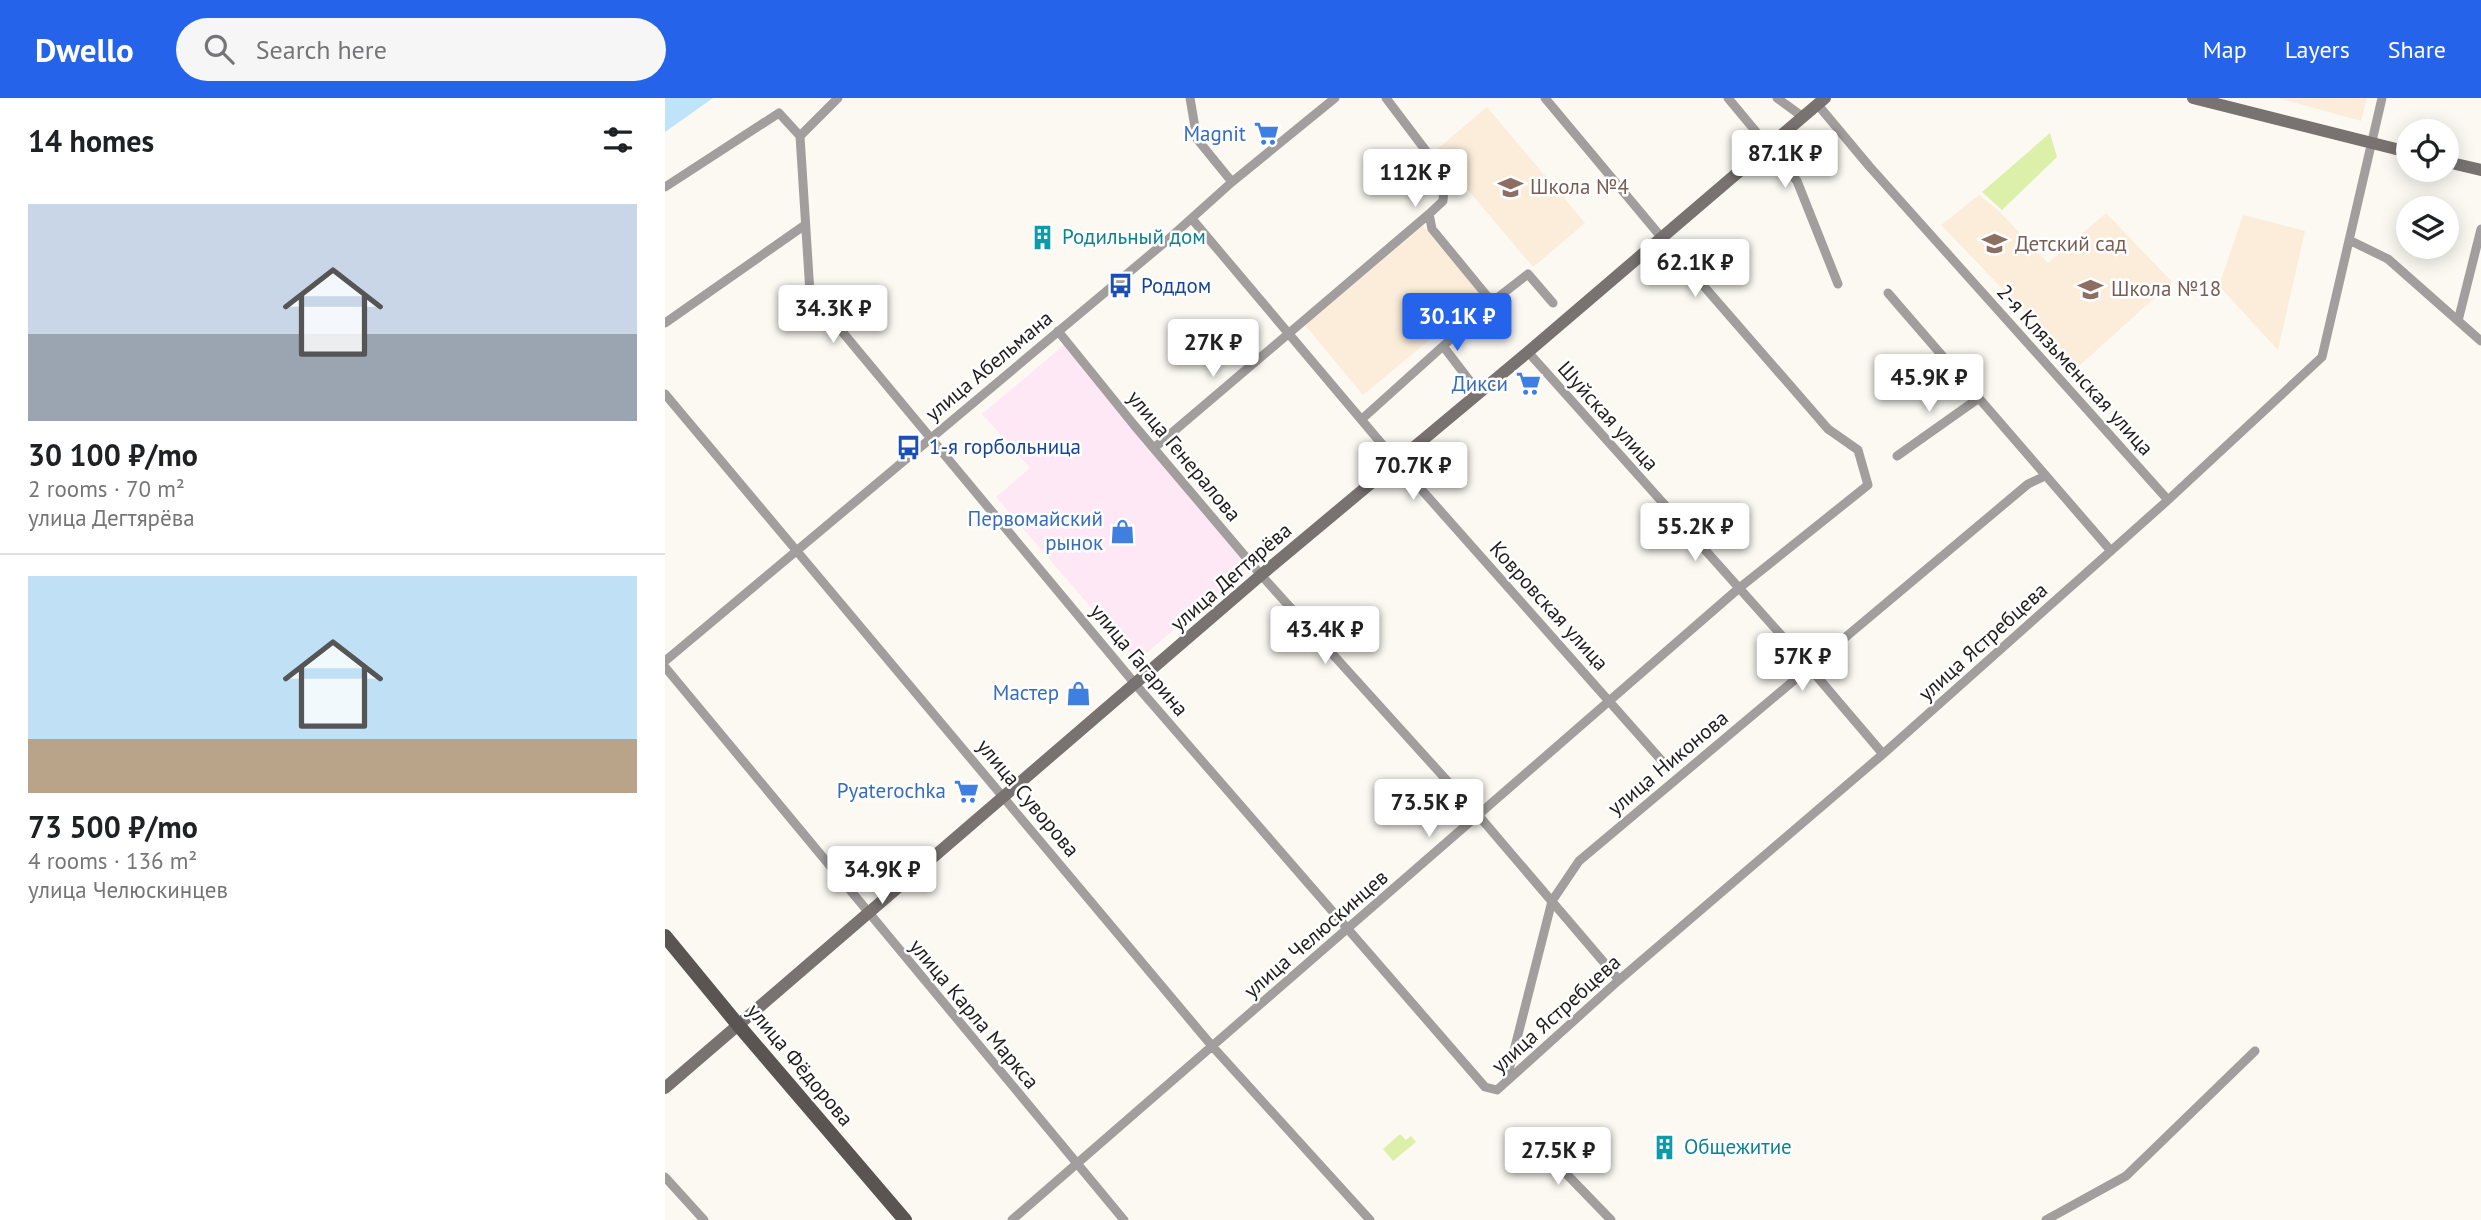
<!DOCTYPE html>
<html lang="en">
<head>
<meta charset="utf-8">
<style>
	:root { --surface:#fff; --page:#f6f6f6; --text:#202124; --muted:#757577; --line:#e0e0e0; --accent:#2563eb }
	body { margin:0; font-family:"PT Sans",sans-serif; background:var(--page); color:var(--text); height:100vh; display:flex; flex-direction:column; font-size:26px; white-space:nowrap }
	* { box-sizing:border-box; margin:0 }
	p { font-size:23px; color:var(--muted) }
	.icon { flex:none; width:38px; height:38px; fill:none; stroke:currentColor; stroke-width:2; stroke-linecap:round; stroke-linejoin:round }
	.map { position:relative; flex:1; overflow:hidden }
	.drawer { display:flex; flex-direction:column; background:var(--surface); width:665px }
	.drawer>* { flex:none }
	.controls { position:absolute; left:1731px; top:21px; display:grid; gap:14px }
	.controls a { display:grid; place-items:center; width:63px; height:63px; border-radius:50%; background:var(--surface); box-shadow:0 4px 18px #0003; font-size:35px }
	.price { position:absolute; translate:-50% -60px; padding:0 16px; border-radius:7px; background:#fff; color:#222; font-size:23px; line-height:46px; filter:drop-shadow(0 2px 4px #0008) }
	.price::after { content:''; position:absolute; left:50%; top:42px; width:21px; height:16px; margin-left:-10px; background:inherit; clip-path:polygon(0 0,100% 0,50% 100%) }
	.price.active { background:var(--accent); color:#fff }
	ul { padding:0; list-style:none }
	li { display:grid; align-content:center; gap:14px; height:371px; padding:0 28px }
	li+li { border-top:2px solid var(--line) }
	li span { display:grid; place-items:center; height:217px; border-radius:0px; color:#555 }
	li>.icon { margin-inline-start:auto }
	span .icon { width:126px; height:126px; fill:#fffc; stroke-width:1 }
	li b { font-size:30px }
	h2 { display:flex; justify-content:space-between; align-items:center; height:84px; padding:0 28px; font-size:30px }
	header { display:flex; align-items:center; gap:42px; box-sizing:border-box; height:98px; padding:0 35px; background:var(--accent); color:#fff }
	header strong { font-size:33px }
	nav { display:flex; gap:38px; margin-inline-start:auto; font-size:24px }
	.search { width:490px; height:63px; background:var(--page); display:flex; align-items:center; gap:18px; box-sizing:border-box; padding:0 24px; border-radius:38px; color:var(--muted); font-size:26px }
	main { display:flex; flex:1; min-height:0 }
	.map>svg:first-child { display:block }
</style>
</head>
<body>
<header>
<strong>Dwello</strong>
<div class="search"><svg class="icon" aria-label="search" viewBox="0 0 24 24"><circle cx="10" cy="10" r="6"/><path d="M15 15l6 6"/></svg>Search here</div>
<nav><a>Map</a><a>Layers</a><a>Share</a></nav>
</header>
<main>
<section class="drawer">
<h2>14 homes<svg class="icon" aria-label="filters" viewBox="0 0 24 24"><path d="M4 7h16M4 17h16"/><circle cx="9" cy="7" r="2"/><circle cx="15" cy="17" r="2"/></svg></h2>
<ul>
<li><span style="background:linear-gradient(#c9d6e8 60%,#9aa5b1 0)"><svg class="icon" aria-label="home" viewBox="0 0 24 24"><path d="M3 11l9-7 9 7M6 9v11h12V9"/></svg></span><div><b>30 100 ₽/mo</b><p>2 rooms · 70 m²</p><p>улица Дегтярёва</p></div></li>
<li><span style="background:linear-gradient(#bfe0f5 75%,#b9a48a 0)"><svg class="icon" aria-label="home" viewBox="0 0 24 24"><path d="M3 11l9-7 9 7M6 9v11h12V9"/></svg></span><div><b>73 500 ₽/mo</b><p>4 rooms · 136 m²</p><p>улица Челюскинцев</p></div></li>
</ul>
</section>
<div class="map">
<svg width="1816" height="1122" viewBox="0 0 1816 1122">
	<rect width="100%" height="100%" fill="#fbf9f2"/>
	<path fill="#fee8f5" d="M399 247 585 467 472 563 331 399 365 370 317 316Z"/>
	<path fill="#fbedda" d="M1613 0H1702L1696 23Z
		M822 9 920 125 868 169 770 53Z
		M1314 97 1333 112 1383 165 1441 115 1507 184 1413 269 1276 127Z
		M1578 117 1640 133 1613 252 1554 188Z
		M758 128 817 198 698 297 640 227Z"/>
	<path fill="#ddf0aa" d="M1385 35 1392 59 1337 112 1317 94Z
		M735 1036 741 1042 746 1038 751 1044 728 1063 718 1051Z"/>
	<path fill="#bfe4f9" d="M0 0H48L0 34Z"/>
	<g fill="none" stroke-linecap="round" stroke-linejoin="round">
		<path stroke="#a29e9d" stroke-width="9" d="M525 0 532 41 567 84
			M721 0 780 78 778 103 764 116 767 131 827 204
			M1063 0 1132 83 1173 186
			M1112 0 1138 19
			M1153 7 1204 68 1503 402
			M135 38 145 195 471 587 820 989 832 992 954 882 1218 656 1503 402 1657 259 1717 0
			M0 89 114 15 135 38 173 0
			M527 121 732 364 997 663
			M1684 142 1723 161 1816 243
			M1223 195 1446 453
			M1793 223 1816 131
			M0 225 140 127
			M393 233 469 327 596 477 814 718 954 882
			M778 248 814 295
			M863 254 1126 548 1218 656
			M0 296 547 948 705 1122
			M697 321 827 204 863 176 888 205
			M489 350 764 116
			M1232 358 1314 300
			M0 563 499 145 567 84 670 0
			M0 569 459 1122
			M841 984 887 803 914 763 1363 386 1380 378
			M883 1057 946 1122
			M0 1079 39 1122
			M347 1122 1073 491 1203 387 1193 352 1163 331 997 140 880 0
			M1381 1122 1461 1078 1590 953"/>
		<path stroke="#787271" stroke-width="12" d="M1528 0 1743 54
			M1782 64 1816 72
			M0 990 596 477 863 254 1160 0"/>
		<path stroke="#5a5453" stroke-width="14" d="M0 838 74 928 240 1122"/>
	</g>
	<defs>
		<symbol id="supermarket-bare" viewBox="-9 -9 18 18"><path d="M-6-5.5h2.5l.6 2H6L4.5 2H-2.5L-4.4-4H-6ZM-1.5 3.2a1.3 1.3 0 1 0 .1 0ZM3 3.2a1.3 1.3 0 1 0 .1 0Z" fill="#3f7fe0" stroke="#fff" stroke-width="2.5" paint-order="stroke"/></symbol>
		<symbol id="school-bare" viewBox="-9 -9 18 18"><path d="M0-5L7-2L0 1L-7-2ZM-4 1L0 2.5L4 1V4Q0 6-4 4Z" fill="#8d6e63" stroke="#fff" stroke-width="2.5" paint-order="stroke"/></symbol>
		<symbol id="building-bare" viewBox="-9 -9 18 18"><path d="M-4-6H4V6H1V3H-1V6H-4ZM-2.5-4.3h1.7v1.8h-1.7ZM.8-4.3h1.7v1.8H.8ZM-2.5-1h1.7V.8h-1.7ZM.8-1h1.7V.8H.8Z" fill="#0f9aa8" stroke="#fff" stroke-width="2.5" paint-order="stroke"/></symbol>
		<symbol id="bus-bare" viewBox="-9 -9 18 18"><path d="M-5-6H5V4H4V6H2V4H-2V6H-4V4H-5ZM-3.5-4V0h7V-4ZM-3.5 1.2v1.5H-2V1.2ZM2 1.2v1.5H3.5V1.2Z" fill="#1a4fb4" stroke="#fff" stroke-width="2.5" paint-order="stroke"/></symbol>
		<symbol id="shop-bare" viewBox="-9 -9 18 18"><path d="M-5-2.5h2.3a2.7 3.5 0 0 1 5.4 0H5L5.5 6h-11ZM-1.5-2.5h3a1.5 2.3 0 0 0-3 0Z" fill="#3f7fe0" stroke="#fff" stroke-width="2.5" paint-order="stroke"/></symbol>
	</defs>
	<g fill-rule="evenodd">
		<use href="#supermarket-bare" x="584" y="18" width="35" height="35"/>
		<use href="#school-bare" x="828" y="72" width="35" height="35"/>
		<use href="#building-bare" x="360" y="122" width="35" height="35"/>
		<use href="#school-bare" x="1312" y="128" width="35" height="35"/>
		<use href="#bus-bare" x="438" y="170" width="35" height="35"/>
		<use href="#school-bare" x="1408" y="174" width="35" height="35"/>
		<use href="#supermarket-bare" x="846" y="268" width="35" height="35"/>
		<use href="#bus-bare" x="226" y="332" width="35" height="35"/>
		<use href="#shop-bare" x="440" y="416" width="35" height="35"/>
		<use href="#shop-bare" x="396" y="578" width="35" height="35"/>
		<use href="#supermarket-bare" x="284" y="676" width="35" height="35"/>
		<use href="#building-bare" x="982" y="1032" width="35" height="35"/>
	</g>
	<g text-anchor="middle" stroke-width="5" stroke-linejoin="round" paint-order="stroke">
		<g font-size="21" fill="#366cbe" stroke="#fff" text-anchor="end">
			<text x="581" y="43">Magnit</text>
			<text x="843" y="293">Дикси</text>
			<text x="438" y="428">Первомайский<tspan x="438" dy="24">рынок</tspan></text>
			<text x="394" y="602">Мастер</text>
			<text x="281" y="700">Pyaterochka</text>
		</g>
		<g font-size="21" fill="#785e54" stroke="#fff" text-anchor="start">
			<text x="865" y="96">Школа №4</text>
			<text x="1350" y="153">Детский сад</text>
			<text x="1446" y="198">Школа №18</text>
		</g>
		<g font-size="21" fill="#0d838f" stroke="#fff" text-anchor="start">
			<text x="397" y="146">Родильный дом</text>
			<text x="1019" y="1056">Общежитие</text>
		</g>
		<g font-size="21" fill="#164399" stroke="#fff" text-anchor="start">
			<text x="476" y="195">Роддом</text>
			<text x="264" y="356">1-я горбольница</text>
		</g>
		<g font-size="21" fill="#1f1e1c" stroke="#fff">
			<text transform="translate(324 268) rotate(-40)" y="7">улица Абельмана</text>
			<text transform="translate(1410 272) rotate(48)" y="7">2-я Клязьменская улица</text>
			<text transform="translate(943 318) rotate(48)" y="7">Шуйская улица</text>
			<text transform="translate(519 358) rotate(50)" y="7">улица Генералова</text>
			<text transform="translate(566 479) rotate(-41)" y="7">улица Дегтярёва</text>
			<text transform="translate(884 508) rotate(48)" y="7">Ковровская улица</text>
			<text transform="translate(1318 544) rotate(-42)" y="7">улица Ястребцева</text>
			<text transform="translate(474 562) rotate(50)" y="7">улица Гагарина</text>
			<text transform="translate(1003 665) rotate(-40)" y="7">улица Никонова</text>
			<text transform="translate(363 700) rotate(50)" y="7">улица Суворова</text>
			<text transform="translate(651 836) rotate(-41)" y="7">улица Челюскинцев</text>
			<text transform="translate(309 916) rotate(50)" y="7">улица Карла Маркса</text>
			<text transform="translate(891 916) rotate(-42)" y="7">улица Ястребцева</text>
			<text transform="translate(135 967) rotate(50)" y="7">улица Фёдорова</text>
		</g>
	</g>
</svg>
<div class="controls">
<a><svg class="icon" aria-label="locate" viewBox="0 0 24 24"><circle cx="12" cy="12" r="6"/><path d="M12 2v4M12 18v4M2 12h4M18 12h4"/></svg></a>
<a><svg class="icon" aria-label="layers" viewBox="0 0 24 24"><path d="M12 4l9 5-9 5-9-5zM3 14l9 5 9-5"/></svg></a>
</div>
<b class="price" style="left:1120px;top:92px">87.1K ₽</b>
<b class="price" style="left:750px;top:111px">112K ₽</b>
<b class="price" style="left:1030px;top:201px">62.1K ₽</b>
<b class="price" style="left:168px;top:247px">34.3K ₽</b>
<b class="price active" style="left:792px;top:255px">30.1K ₽</b>
<b class="price" style="left:548px;top:281px">27K ₽</b>
<b class="price" style="left:1264px;top:316px">45.9K ₽</b>
<b class="price" style="left:748px;top:404px">70.7K ₽</b>
<b class="price" style="left:1030px;top:465px">55.2K ₽</b>
<b class="price" style="left:660px;top:568px">43.4K ₽</b>
<b class="price" style="left:1137px;top:595px">57K ₽</b>
<b class="price" style="left:764px;top:741px">73.5K ₽</b>
<b class="price" style="left:217px;top:808px">34.9K ₽</b>
<b class="price" style="left:893px;top:1089px">27.5K ₽</b>
</div>
</main>
</body>
</html>
